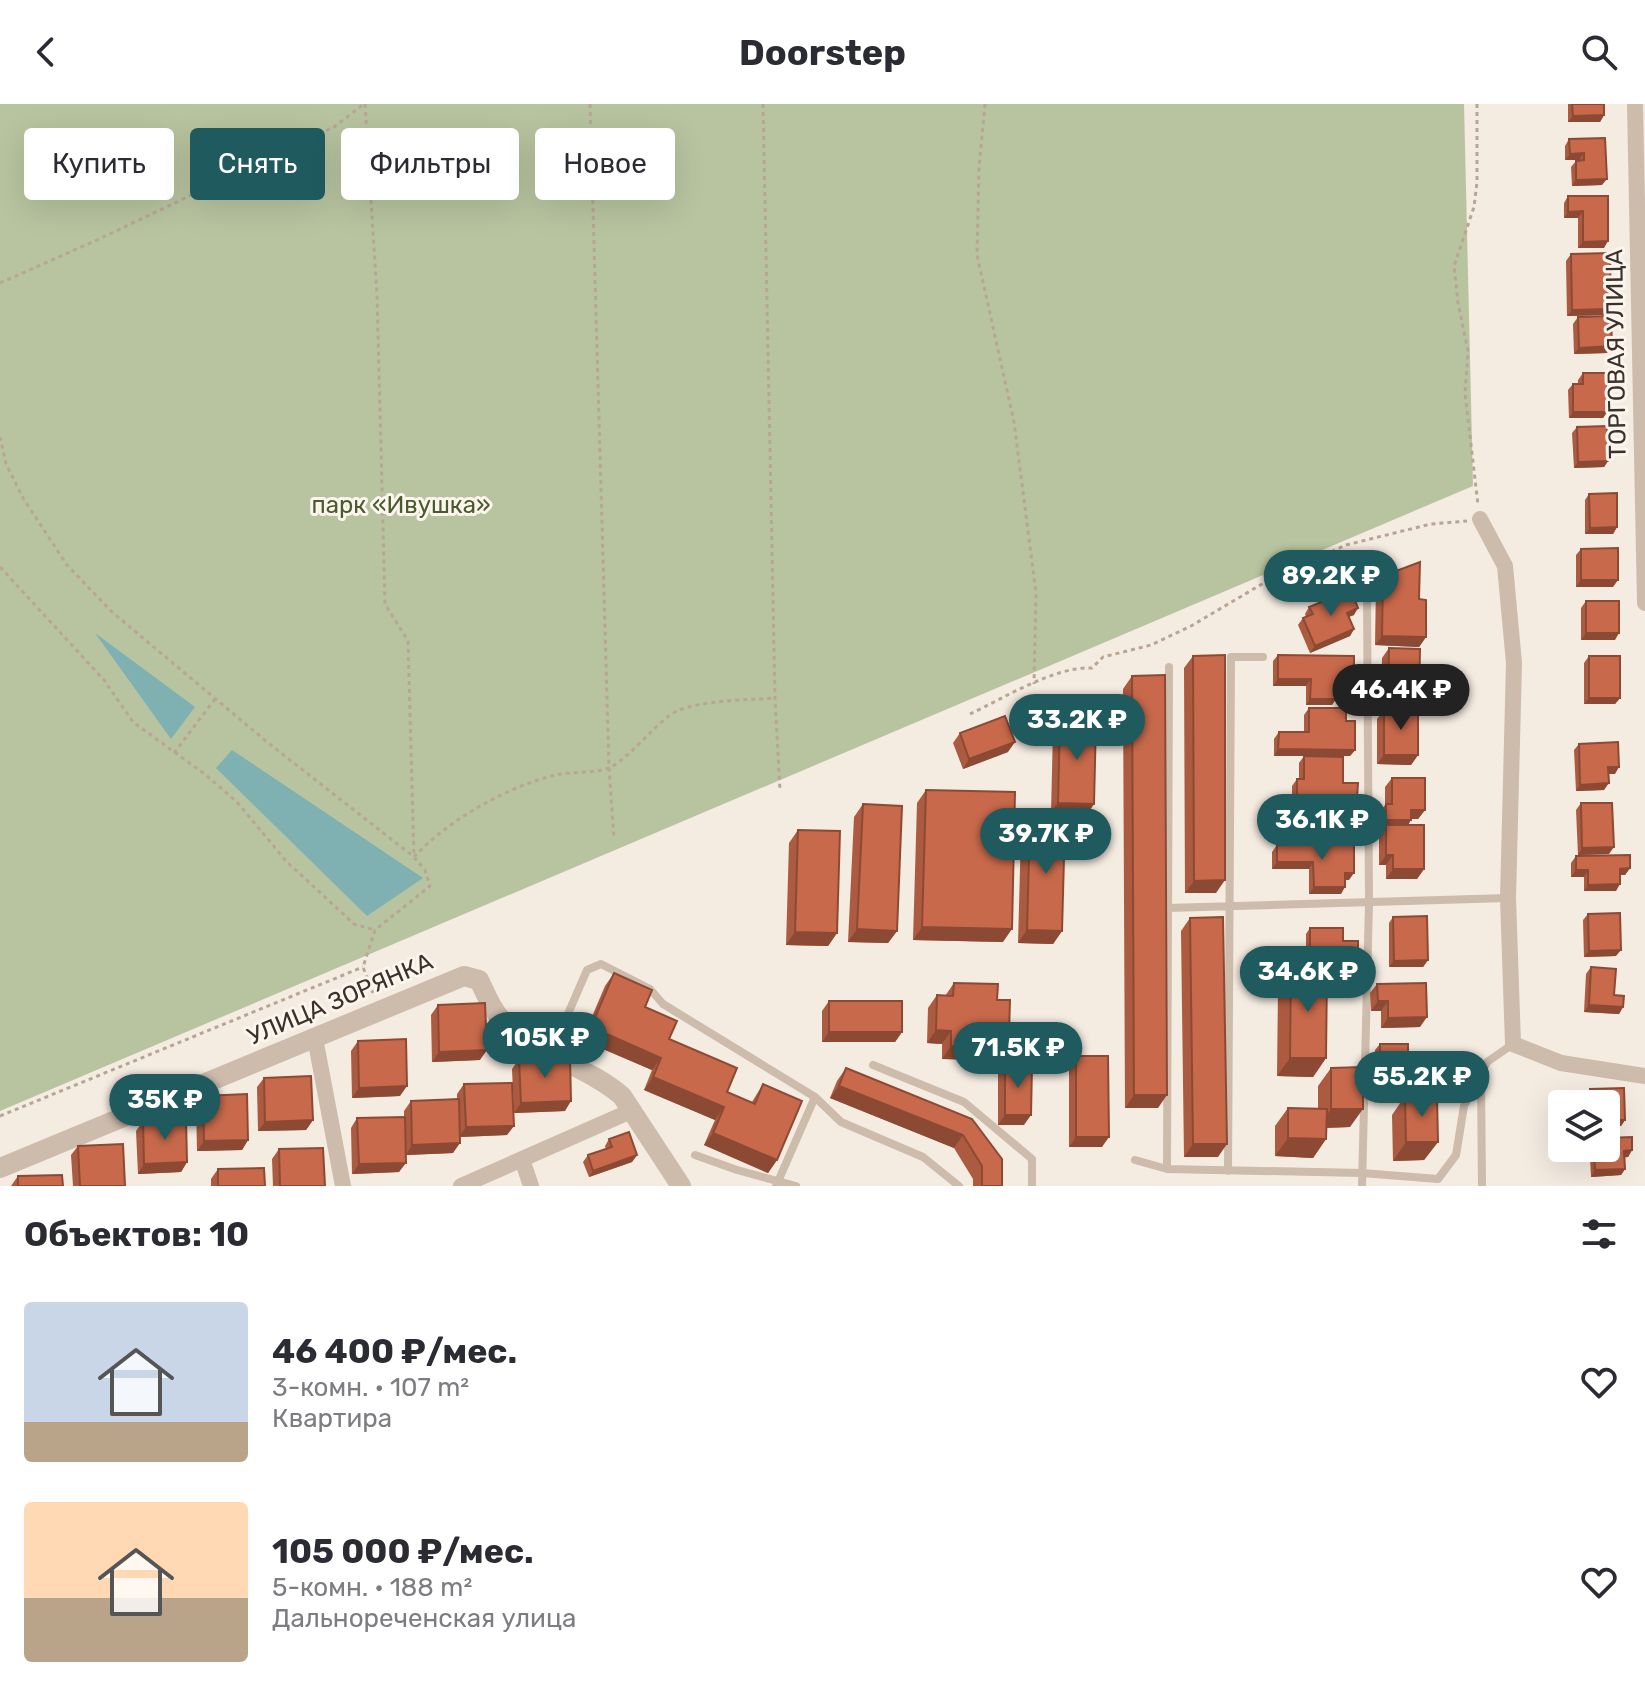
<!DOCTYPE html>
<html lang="ru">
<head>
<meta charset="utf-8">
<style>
	:root { --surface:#fff; --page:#f7f7f7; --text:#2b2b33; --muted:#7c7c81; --accent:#1f5a5e }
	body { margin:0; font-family:Rubik,sans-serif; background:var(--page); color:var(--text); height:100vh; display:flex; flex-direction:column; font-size:30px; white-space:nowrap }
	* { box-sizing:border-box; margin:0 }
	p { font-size:26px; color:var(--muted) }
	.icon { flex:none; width:44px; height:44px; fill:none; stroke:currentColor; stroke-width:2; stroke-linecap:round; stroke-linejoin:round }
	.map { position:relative; height:1082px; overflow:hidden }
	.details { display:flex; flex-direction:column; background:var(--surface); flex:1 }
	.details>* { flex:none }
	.hud { position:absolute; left:24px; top:24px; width:800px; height:72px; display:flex; gap:16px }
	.buttons { position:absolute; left:1548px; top:986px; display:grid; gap:16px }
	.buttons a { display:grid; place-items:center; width:72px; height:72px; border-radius:8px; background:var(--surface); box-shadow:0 8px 32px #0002; font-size:40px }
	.price { position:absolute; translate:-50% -68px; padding:0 18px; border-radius:28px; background:var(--accent); color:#fff; font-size:26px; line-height:52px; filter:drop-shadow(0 2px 4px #0008) }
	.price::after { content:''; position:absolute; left:50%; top:48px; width:24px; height:18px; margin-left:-12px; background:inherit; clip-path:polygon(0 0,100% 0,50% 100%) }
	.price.selected { background:#222; color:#fff }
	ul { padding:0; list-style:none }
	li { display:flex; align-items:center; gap:24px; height:200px; padding:0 24px }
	li span { display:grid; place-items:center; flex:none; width:224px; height:160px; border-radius:8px; color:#555 }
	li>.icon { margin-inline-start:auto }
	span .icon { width:96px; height:96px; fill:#fffc; stroke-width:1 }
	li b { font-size:34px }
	h2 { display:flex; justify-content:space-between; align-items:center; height:96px; padding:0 24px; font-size:34px }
	.tag { padding:0 28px; border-radius:8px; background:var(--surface); box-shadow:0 8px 32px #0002; font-size:28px; line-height:72px }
	.tag.selected { background:var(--accent); color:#fff }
	header { display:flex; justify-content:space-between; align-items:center; height:104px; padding:0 24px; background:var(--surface); font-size:36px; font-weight:700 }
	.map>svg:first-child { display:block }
</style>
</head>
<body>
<header><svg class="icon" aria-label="back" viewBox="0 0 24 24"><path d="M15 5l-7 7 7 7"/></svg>Doorstep<svg class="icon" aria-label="search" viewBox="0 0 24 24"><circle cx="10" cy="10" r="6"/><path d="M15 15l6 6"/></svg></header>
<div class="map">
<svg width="1645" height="1082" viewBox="0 0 1645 1082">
	<rect width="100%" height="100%" fill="#f4ebe1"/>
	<path fill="#b8c4a0" d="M0 0H1464L1473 382 0 1007Z"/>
	<path fill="#7fb0b2" d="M95 529 195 603 171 635Z
		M232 646 423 774 367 812 216 664Z"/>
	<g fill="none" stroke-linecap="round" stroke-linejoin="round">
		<path stroke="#b9a596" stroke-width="3" stroke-dasharray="4 4" stroke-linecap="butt" d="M365 0 377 191 385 500 408 537 414 753
			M590 0 609 664 614 735
			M763 0 775 594 780 686
			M985 0 979 64 977 151 1014 318 1036 489 1034 580
			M1477 0V78L1474 103 1454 162 1458 199 1468 247 1465 289 1478 401
			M0 179 97 136 334 23 364 0
			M0 333 6 360 23 394 67 461 112 508 267 638 414 753 425 766 430 782 375 826 363 863 373 889
			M0 463 104 576 133 618 206 671 237 698 286 757 354 820 375 826
			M970 610C1004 594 1055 562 1092 564L1103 553 1151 541 1191 522 1262 480 1346 441 1431 420 1467 417
			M174 649 215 595
			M414 753C448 716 508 682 556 671 572 667 596 670 611 663 633 651 658 616 677 607 701 596 748 596 775 594
			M0 1012 363 863"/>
		<path stroke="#cdbbac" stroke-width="8" d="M1167 804 1508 794
			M551 949 587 866 601 860 650 885 663 900 815 993 776 1082
			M873 961 964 998 1032 1055V1082
			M1481 975 1482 1082
			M815 993 841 1018 923 1053 959 1082
			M695 1051 737 1066 796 1082
			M1135 1056 1167 1065 1362 1069 1438 1075 1456 1051 1464 1002 1487 958 1513 940
			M1167 1065 1169 563
			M1228 1067 1231 553H1263
			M1362 1082 1369 799 1367 490"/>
		<path stroke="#cdbbac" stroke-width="16" d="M1635 0 1645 499
			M1480 415 1505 462 1514 559 1508 794 1513 940 1561 959 1645 972
			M315 934 343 1082
			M522 1055 531 1082
			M461 1082 631 1007"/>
		<path stroke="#cdbbac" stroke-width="20" d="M0 1064 464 872 479 876C485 888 491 904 500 914 532 951 585 960 622 992L681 1082"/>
	</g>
	<path fill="#ac5a40" d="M1568 0H1604V11L1600 18H1568Z
		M1605 34 1602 81 1572 82 1571 63 1576 57 1579 56H1565V42L1569 35Z
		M1568 92H1608L1604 144H1578V114H1564V99Z
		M1571 150 1611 205 1607 211 1567 212 1566 157Z
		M1578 213 1607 249 1574 250 1573 220Z
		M1583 269 1607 308 1603 314H1569L1568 286 1573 280H1578V276Z
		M1577 323 1608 357 1604 363 1574 364 1572 329Z
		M1589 390 1617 423 1613 430H1585V396Z
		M1581 445 1613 483H1576V451Z
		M1383 472 1419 495 1426 533 1419 543 1375 541 1376 481Z
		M1586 497 1615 536H1581V504Z
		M1309 503 1354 511 1349 513 1354 525 1350 532 1310 549 1298 521 1303 514 1306 513 1305 510Z
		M1389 544 1419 595 1412 605 1381 604 1382 554Z
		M1278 551 1349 594H1336L1332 601H1306V582H1273V557Z
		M1193 552 1216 789H1185L1184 564Z
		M1589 552 1620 594 1615 600H1584V559Z
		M1132 572 1158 1004H1125L1123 585Z
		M1309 604 1346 617 1355 646 1350 652H1274V635L1279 628H1304V611Z
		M1384 606 1418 651 1411 661 1377 660V615Z
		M1060 616 1094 700 1087 710 1051 709 1053 625Z
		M960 629 1008 648 963 665 953 639Z
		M1579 640 1615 670H1609L1604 686 1576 687 1574 646Z
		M1304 652 1343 679 1357 694 1353 700H1345V708L1349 731 1344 738 1298 737 1299 715H1289L1290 703 1292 699V682L1297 675H1299V659Z
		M1392 674 1425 706 1418 715H1411L1408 721 1424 765 1417 775H1386V761H1379V731L1383 726H1379V709L1385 701V683Z
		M926 686 1003 838 913 836 917 699Z
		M1581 699 1609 750 1578 751 1576 706Z
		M863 700 897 827 888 839 848 838 854 713Z
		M1030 716 1062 827 1053 840 1018 839 1021 728Z
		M798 726 837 829 828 842 786 841 789 739Z
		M1277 741 1349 776H1345L1341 790H1309V765H1272V748Z
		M1576 752 1630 764 1625 771H1620L1616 787H1584V773H1571V759Z
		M1588 810 1616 852 1584 853 1583 816Z
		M1393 813 1428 856 1423 863H1389V819Z
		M1190 814 1218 1053H1184L1181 827Z
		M1310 824 1343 837 1358 865 1353 872H1327L1326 954 1313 973 1277 972 1278 884 1291 865H1294V855L1299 848H1306V830Z
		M1591 863 1623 903 1619 910 1584 908 1586 870Z
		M614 869 645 903 669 935 727 988 752 998 763 980 777 1056 768 1069 704 1041 715 1016 644 986 652 966 582 936 605 882Z
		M954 879 997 896 1009 930 1000 943H993L984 956 942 955V940L927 939 928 904 937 891 945 892Z
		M1377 880 1420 923 1381 924V907H1371L1370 889Z
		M829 897 902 928 895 938H822V907Z
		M438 901 480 956 432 958 431 911Z
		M358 937 400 992 352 994 351 947Z
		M1380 940 1408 975 1404 982H1376L1375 946Z
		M1076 952 1102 1043H1069V962Z
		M519 955 565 1007 514 1009 512 965Z
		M1005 961 1024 1021H998V970Z
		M846 964 972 1015 1002 1082H973V1075L954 1044 830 994 837 977Z
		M1331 964 1350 1023 1327 1024 1326 1035 1313 1054 1275 1052V1022L1288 1004H1318V982Z
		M264 974 313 1016 306 1026 258 1027 257 983Z
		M464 980 507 1031 460 1033 453 1049 406 1051 399 1068 352 1070 351 1024 357 1014 404 1013V1007L411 997 457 995V990Z
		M1624 984 1625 1016 1621 1022 1606 1023V1000H1586L1585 991 1590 985Z
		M203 992 248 1036 242 1046 197 1047 196 1001Z
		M1405 992 1438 1038 1424 1056 1393 1057 1392 1011Z
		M143 1017 187 1058 181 1068 138 1070 136 1027Z
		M609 1035 637 1051 632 1058 589 1073 583 1058 588 1051 606 1045 605 1042Z
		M78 1042 125 1082H73L71 1051Z
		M1584 1044H1606L1632 1046 1628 1053H1624L1625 1065 1621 1071 1591 1073 1590 1054H1584Z
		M279 1045 325 1082H273L272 1055Z
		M218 1065 265 1082H211V1075Z
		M18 1072 63 1082H11Z"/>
	<path fill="#8c4a34" d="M1604 11 1600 18H1568L1573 12Z
		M1584 49 1579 56H1565L1570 50Z
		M1607 75 1602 81 1572 82 1576 76Z
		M1583 107 1578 114H1564L1568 108Z
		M1608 137 1604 144H1578L1583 138Z
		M1611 205 1607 211 1567 212 1572 206Z
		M1612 242 1607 249 1574 250 1579 244Z
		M1573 308H1607L1603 314H1569Z
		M1608 357 1604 363 1574 364 1578 358Z
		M1617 423 1613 430H1585L1590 424Z
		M1581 476H1618L1613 483H1576Z
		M1358 504 1354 511 1342 515 1347 509Z
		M1354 525 1350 532 1310 549 1315 542Z
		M1586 529H1619L1615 536H1581Z
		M1382 532 1426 533 1419 543 1375 541Z
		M1278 575H1311L1306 582H1273Z
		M1336 587H1354L1349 594H1332Z
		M1388 594 1419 595 1412 605 1381 604Z
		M1589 594H1620L1615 600H1584Z
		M1310 595H1336L1332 601H1306Z
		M1015 638 1008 648 963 665 969 655Z
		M1278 645 1355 646 1350 652H1274Z
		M1384 651H1418L1411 661 1377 660Z
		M1608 663H1619L1615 670H1604Z
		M1609 679 1604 686 1576 687 1580 681Z
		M1297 692 1357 694 1353 700 1294 699V696Z
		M1058 699 1094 700 1087 710 1051 709Z
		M1411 706H1425L1418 715H1405Z
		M1294 709H1303L1299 715H1289Z
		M1386 716H1411L1405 726 1386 721 1383 726H1379Z
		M1303 730 1349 731 1344 738 1298 737Z
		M1614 743 1609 750 1578 751 1582 744Z
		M1386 751H1393L1386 761H1379Z
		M1277 758H1313L1309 765H1272Z
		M1630 764 1625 771H1615L1620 765Z
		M1393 765H1424L1417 775H1386Z
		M1576 766H1588L1584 773H1571Z
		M1345 769H1354L1349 776H1341Z
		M1225 776 1216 789H1185L1194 777Z
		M1620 780 1616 787H1584L1588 781Z
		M1314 783H1345L1341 790H1309Z
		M922 823 1012 825 1003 838 913 836Z
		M857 825 897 827 888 839 848 838Z
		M1027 826 1062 827 1053 840 1018 839Z
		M795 828 837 829 828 842 786 841Z
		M1621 846 1616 852 1584 853 1589 847Z
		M1428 856 1423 863H1389L1394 857Z
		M1299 865H1358L1353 872H1294Z
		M1378 897H1388L1381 907H1371Z
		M1589 901 1623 903 1619 910 1584 908Z
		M1427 913 1420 923 1381 924 1388 914Z
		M591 923 661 954 652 966 582 936Z
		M936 926 951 927 942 940 927 939Z
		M829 928H902L895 938H822Z
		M993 930H1009L1000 943H984Z
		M951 942 993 943 984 956 942 955Z
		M487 946 480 956 432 958 439 948Z
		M1290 954H1326L1313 973 1277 972Z
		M653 973 724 1003 715 1016 644 986Z
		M1380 975H1408L1404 982H1376Z
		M407 982 400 992 352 994 359 984Z
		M839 982 963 1031 954 1044 830 994Z
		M1134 991H1167L1158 1004H1125Z
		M571 997 565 1007 514 1009 521 999Z
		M1331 1005H1363L1350 1023 1318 1024Z
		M1005 1011H1031L1024 1021H998Z
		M313 1016 306 1026 258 1027 265 1018Z
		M1606 1016H1625L1621 1022 1606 1023Z
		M514 1022 507 1031 459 1033 466 1023Z
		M713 1029 777 1056 768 1069 704 1041Z
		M1076 1033H1109L1102 1043H1069Z
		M1288 1034 1326 1035 1313 1054 1275 1052Z
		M248 1036 242 1046 197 1047 204 1037Z
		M1406 1038H1438L1424 1056 1393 1057Z
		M460 1039 453 1049 406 1051 412 1041Z
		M1193 1040H1227L1218 1053H1184Z
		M1632 1046 1628 1053 1620 1054 1624 1047Z
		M1594 1047 1590 1054H1584L1589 1048Z
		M637 1051 632 1058 589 1073 593 1067Z
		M187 1058 181 1068 138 1070 144 1060Z
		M406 1059 399 1068 352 1070 359 1060Z
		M1625 1065 1621 1071 1591 1073 1595 1066Z"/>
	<path fill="#c8694b" stroke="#8c4a34" stroke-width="2" d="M1572 0H1604V11L1573 12Z
		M1605 34 1607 75 1576 76V57L1584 56V49L1570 50 1569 35Z
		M1568 92H1608V137L1583 138V107L1568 108Z
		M1610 149 1611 205 1572 206 1571 150Z
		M1611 212 1612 242 1579 244 1578 213Z
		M1583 269H1607V308H1573V280H1583Z
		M1607 322 1608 357 1578 358 1577 323Z
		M1617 389V423L1590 424 1589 390Z
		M1618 444V476H1581V445Z
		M1420 458 1419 495 1426 496V533L1382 532 1383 472Z
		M1351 486 1358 504 1347 509 1354 525 1315 542 1303 514 1313 510 1309 503Z
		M1586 497H1619V529H1586Z
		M1389 544 1420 545 1419 595 1388 594Z
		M1225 551V776L1194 777 1193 552Z
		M1278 551 1354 552V587H1336V595H1310L1311 575H1278Z
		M1589 552H1620V594H1589Z
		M1165 571 1167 991H1134L1132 572Z
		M1309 604H1346V617H1355V646L1278 645 1279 628H1309Z
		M1384 606H1418V651H1384Z
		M1005 612 1015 638 969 655 960 629Z
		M1060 616H1096L1094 700 1058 699Z
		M1618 638 1619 663H1608L1609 679 1580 681 1579 640Z
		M1304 652 1343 653V679H1358L1357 694 1297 692V675H1304Z
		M1392 674H1425V706H1411V716H1386V700H1392Z
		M926 686 1015 688 1012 825 922 823Z
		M1294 696 1345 697V708H1349V731L1303 730V709H1294Z
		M1581 699H1612L1614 743 1582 744Z
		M863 700 902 702 897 827 857 825Z
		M1030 716 1065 717 1062 827 1027 826Z
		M1386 721H1424V765H1393V751H1386Z
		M798 726 840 727 837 829 795 828Z
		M1277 741H1354V769H1345V783H1314L1313 758H1277Z
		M1630 751V764L1620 765V780L1588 781V766H1576V752Z
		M1620 809 1621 846 1589 847 1588 810Z
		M1427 812 1428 856 1394 857 1393 813Z
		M1223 813 1227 1040H1193L1190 814Z
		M1310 824H1343V837H1358V865H1299V848H1310Z
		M1591 863 1616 865 1614 891 1624 892 1623 903 1589 901Z
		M1291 865 1327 866 1326 954H1290Z
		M614 869 652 886 645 903 677 917 669 935 737 964 727 988 755 1000 763 980 802 997 777 1056 713 1029 724 1003 653 973 661 954 591 923Z
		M954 879 998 880 997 896H1010L1009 930H993V943L951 942V927L936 926 937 891 953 892Z
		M1426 879 1427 913 1388 914V897H1378L1377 880Z
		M829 897H902V928H829Z
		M485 899 487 946 439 948 438 901Z
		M406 935 407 982 359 984 358 937Z
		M1380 940H1408V975H1380Z
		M1076 952H1108L1109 1033H1076Z
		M570 953 571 997 521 999 519 955Z
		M1005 961H1032L1031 1011H1005Z
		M1363 963V1005H1331V964Z
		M846 964 972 1015 1002 1055V1082H982V1062L963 1031 839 982Z
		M311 972 313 1016 265 1018 264 974Z
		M512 979 514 1022 466 1023 464 980Z
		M1624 984 1625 1016H1606V1000H1590V985Z
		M247 990 248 1036 204 1037 203 992Z
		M1405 992H1437L1438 1038H1406Z
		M459 995 460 1039 412 1041 411 997Z
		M1288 1004 1327 1005 1326 1035 1288 1034Z
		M405 1013 406 1059 359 1060 357 1014Z
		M186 1015 187 1058 144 1060 143 1017Z
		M629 1028 637 1051 593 1067 588 1051 612 1043 609 1035Z
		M1632 1033V1046L1624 1047 1625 1065 1595 1066 1594 1047 1589 1048V1044H1606V1034Z
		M123 1040 125 1082H80L78 1042Z
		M323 1044 325 1082H280L279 1045Z
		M264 1064 265 1082H218V1065Z
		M62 1071 63 1082H18V1072Z"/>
	<g text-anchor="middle" stroke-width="6" stroke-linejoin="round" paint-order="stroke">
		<g font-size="24" fill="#3b302b" stroke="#fbf5ee">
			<text transform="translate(1616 250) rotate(-91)" y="8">ТОРГОВАЯ УЛИЦА</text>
			<text transform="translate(340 895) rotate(-23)" y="8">УЛИЦА ЗОРЯНКА</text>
		</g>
		<g font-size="24" fill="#4a5a2e" stroke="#fbf5ee">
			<text x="401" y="409">парк «Ивушка»</text>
		</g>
	</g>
</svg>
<div class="buttons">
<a><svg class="icon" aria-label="layers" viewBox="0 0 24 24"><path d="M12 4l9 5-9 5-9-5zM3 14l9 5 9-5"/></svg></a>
</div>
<b class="price" style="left:1331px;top:514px">89.2K ₽</b>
<b class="price selected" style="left:1401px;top:628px">46.4K ₽</b>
<b class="price" style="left:1077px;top:658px">33.2K ₽</b>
<b class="price" style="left:1322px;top:758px">36.1K ₽</b>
<b class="price" style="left:1046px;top:772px">39.7K ₽</b>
<b class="price" style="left:1308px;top:910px">34.6K ₽</b>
<b class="price" style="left:545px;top:976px">105K ₽</b>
<b class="price" style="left:1018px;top:986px">71.5K ₽</b>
<b class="price" style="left:1422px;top:1015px">55.2K ₽</b>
<b class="price" style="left:165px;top:1038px">35K ₽</b>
<div class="hud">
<a class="tag">Купить</a>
<a class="tag selected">Снять</a>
<a class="tag">Фильтры</a>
<a class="tag">Новое</a>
</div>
</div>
<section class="details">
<h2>Объектов: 10<svg class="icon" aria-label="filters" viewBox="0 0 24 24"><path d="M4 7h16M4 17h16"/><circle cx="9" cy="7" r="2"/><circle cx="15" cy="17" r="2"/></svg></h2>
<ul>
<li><span style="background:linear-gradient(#c9d6e8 75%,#b9a48a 0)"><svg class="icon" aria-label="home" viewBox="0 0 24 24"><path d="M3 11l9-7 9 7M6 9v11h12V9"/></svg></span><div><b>46 400 ₽/мес.</b><p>3-комн. · 107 m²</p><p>Квартира</p></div><svg class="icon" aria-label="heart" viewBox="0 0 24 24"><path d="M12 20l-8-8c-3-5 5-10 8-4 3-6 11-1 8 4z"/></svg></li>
<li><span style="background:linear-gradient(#ffd9b3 60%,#b9a48a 0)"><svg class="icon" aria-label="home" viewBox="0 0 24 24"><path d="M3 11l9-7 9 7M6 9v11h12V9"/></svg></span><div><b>105 000 ₽/мес.</b><p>5-комн. · 188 m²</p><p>Дальнореченская улица</p></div><svg class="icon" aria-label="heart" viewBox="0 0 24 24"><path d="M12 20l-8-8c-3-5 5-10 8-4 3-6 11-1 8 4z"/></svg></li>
</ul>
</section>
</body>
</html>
